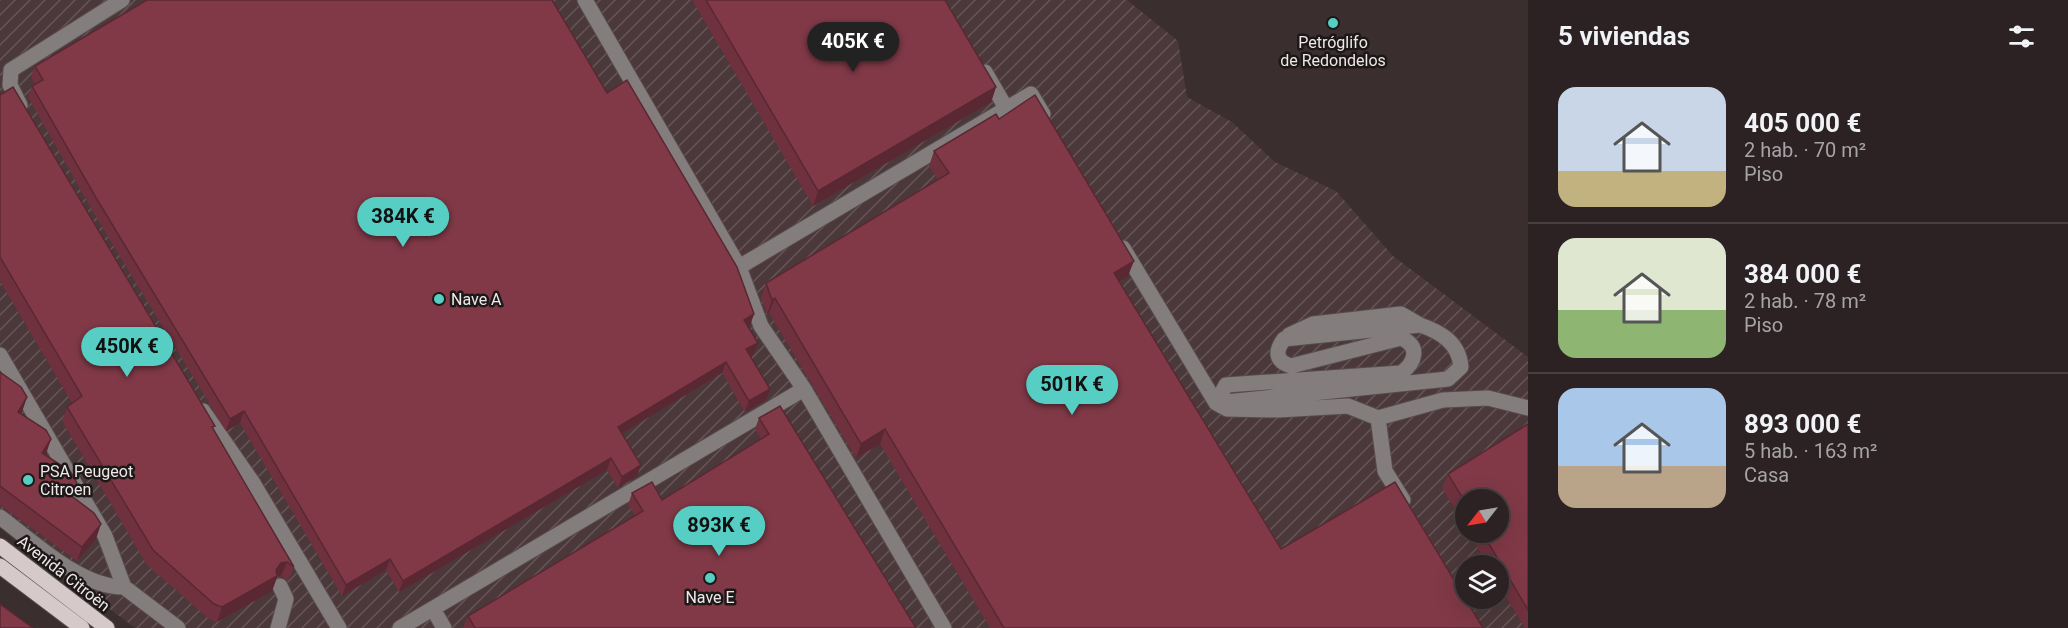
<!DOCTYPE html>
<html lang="es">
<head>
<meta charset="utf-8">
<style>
	:root { --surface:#2c2223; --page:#382f30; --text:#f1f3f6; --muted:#a6a4a6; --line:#483f41; --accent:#56cec4 }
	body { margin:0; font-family:Roboto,sans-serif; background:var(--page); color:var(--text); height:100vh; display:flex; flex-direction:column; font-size:22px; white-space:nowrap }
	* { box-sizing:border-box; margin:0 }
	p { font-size:20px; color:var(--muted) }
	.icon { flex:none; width:33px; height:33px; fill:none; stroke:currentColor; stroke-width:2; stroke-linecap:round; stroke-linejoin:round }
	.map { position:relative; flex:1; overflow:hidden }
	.side { display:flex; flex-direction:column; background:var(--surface); width:540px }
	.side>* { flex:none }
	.needle { width:39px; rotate:239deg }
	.buttons { position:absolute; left:1455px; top:489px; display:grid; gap:12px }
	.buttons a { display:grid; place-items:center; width:54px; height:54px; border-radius:50%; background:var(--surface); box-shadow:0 6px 24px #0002,0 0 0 2px var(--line); font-size:30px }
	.price { position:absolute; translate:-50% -51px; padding:0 14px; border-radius:21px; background:var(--accent); color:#111; font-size:20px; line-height:39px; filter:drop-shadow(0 2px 3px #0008) }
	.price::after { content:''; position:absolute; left:50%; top:36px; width:18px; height:14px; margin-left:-9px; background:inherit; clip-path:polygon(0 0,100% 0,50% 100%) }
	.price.selected { background:#222; color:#fff }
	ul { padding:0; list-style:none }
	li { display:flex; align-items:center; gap:18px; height:150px; padding:0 30px }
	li+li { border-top:2px solid var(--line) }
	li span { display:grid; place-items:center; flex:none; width:168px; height:120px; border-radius:18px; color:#555 }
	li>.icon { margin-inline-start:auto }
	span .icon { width:72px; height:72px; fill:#fffc; stroke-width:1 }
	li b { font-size:26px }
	h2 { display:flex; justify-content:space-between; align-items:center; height:72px; padding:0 30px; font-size:26px }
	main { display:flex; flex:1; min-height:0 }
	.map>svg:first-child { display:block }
</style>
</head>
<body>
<main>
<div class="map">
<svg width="1528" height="628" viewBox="0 0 1528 628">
	<defs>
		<pattern id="industrial-furrows" width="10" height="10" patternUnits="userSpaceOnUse" patternTransform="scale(1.5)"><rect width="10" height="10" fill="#4b383a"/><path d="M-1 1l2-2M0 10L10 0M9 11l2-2" fill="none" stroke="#655556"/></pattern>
	</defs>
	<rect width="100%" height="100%" fill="#3a2e2f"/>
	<path fill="url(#industrial-furrows)" fill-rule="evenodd" d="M0 0H1127L1178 41 1187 97 1232 122 1275 162 1336 191 1393 256 1528 357V628H135L0 526ZM1466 500H1498V532H1466ZM1466 566H1498V598H1466Z"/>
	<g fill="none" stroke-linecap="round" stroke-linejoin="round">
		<defs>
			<path id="minor" d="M585 0 739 267 761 326 804 389 944 628
				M985 72 1006 108
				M20 105 10 85 11 70 122 0
				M1123 248 1216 403 1227 409 1278 410 1348 406 1378 418 1443 400 1488 398 1528 408
				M739 267 1031 94 1043 114
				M1420 325C1441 332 1459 343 1461 367L1448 379 1216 403 1226 385 1401 373C1415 363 1421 346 1401 338L1291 366C1275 361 1275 351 1284 339Z
				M1289 335 1313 324 1401 314 1420 325
				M0 355 105 536 124 587 178 628
				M203 411 253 483 339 628
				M1378 418 1385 471 1403 500
				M0 517C34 542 81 588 124 587
				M433 609 444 628
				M278 628 286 599 280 586
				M400 628 804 389"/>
			<path id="major" d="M0 546 107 628
				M0 566 82 628"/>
		</defs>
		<use href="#minor" stroke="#574c4d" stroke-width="17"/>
		<use href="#major" stroke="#574c4d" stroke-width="17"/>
		<use href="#minor" stroke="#847d7e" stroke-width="15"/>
		<use href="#major" stroke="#d6c9ca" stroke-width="15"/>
	</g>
	<path fill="#6f313d" d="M692 0H945L996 87 991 102 813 206Z
		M35 66 607 93 754 314 750 325 748 326 758 343 754 354 750 356 770 389 766 400 745 412 722 373 622 433 637 476 618 488 607 470 399 592 386 570 342 596 240 423 226 431 93 212 28 97 32 86 35 84 31 77Z
		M0 95 213 429 294 567 288 581 281 576 277 577 272 591 217 622 209 619 147 565 62 421 67 407 72 403 0 281Z
		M999 119 1128 276 1119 281 1281 549 1483 628H990L880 444 856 458 769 313 767 314 761 298 766 283 938 180 929 166 934 151Z
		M0 372 27 397 21 413 51 439 45 455 72 496 96 539 77 561 0 505Z
		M759 418 916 628H464L463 627 468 616 635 516 628 505 632 493 662 500 761 439 755 429Z
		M1528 424V628H1525L1498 584V566H1488L1468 532H1498L1466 500V528L1442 488 1448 474Z"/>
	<path fill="#5a2832" d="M996 87 991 102 813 206 818 191Z
		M1134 261 1128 276 1109 287 1114 273Z
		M775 298 769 313 767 314 772 300Z
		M754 314 750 325 739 331 744 320Z
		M758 343 754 354 742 361 746 349Z
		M726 362 722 373 614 438 618 427Z
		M770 389 766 400 745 412 749 401Z
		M27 397 22 412 13 426 18 412Z
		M244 411 240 423 226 431 230 419Z
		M885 429 880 444 856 458 861 444Z
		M51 439 46 454 37 468 42 453Z
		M611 458 607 470 399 592 403 581Z
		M641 465 637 476 618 488 622 477Z
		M77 483 72 498 69 494Z
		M101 524 96 539 77 561 82 547Z
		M390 559 386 570 342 596 346 585Z
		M287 562 281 576 277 577 272 591 217 622 222 607 281 563Z"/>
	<path fill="#813947" stroke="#5a2832" stroke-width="1.5" d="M147 0H552L607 93 627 80 737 267 754 314 744 320 758 343 746 349 770 389 749 401 726 362 618 427 641 465 622 477 611 458 403 581 390 559 346 585 244 411 230 419 98 201 32 86 43 80 35 66Z
		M706 0H945L996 87 818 191Z
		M13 87 215 426 212 427 294 567 287 562 281 563 276 570 277 576 222 607 214 604 153 550 67 407 82 396 0 257V95Z
		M1035 95 1134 261 1114 273 1281 549 1395 482 1483 628H1004L885 429 861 444 775 298 772 300 766 283 949 173 934 151 996 114 999 119Z
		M0 372 21 387 27 397 18 412 46 430 51 439 42 453 70 471 77 483 69 494 94 513 101 524 82 547 0 486Z
		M780 406 916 628H475L468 616 643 511 632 493 652 482 662 500 769 434 759 418Z
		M1528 424V610L1482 532H1498V500H1466V504L1448 474Z
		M0 604 33 628H0Z"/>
	<g fill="#56cec4" stroke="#1d1818" stroke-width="2">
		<circle cx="1333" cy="23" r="6"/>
		<circle cx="439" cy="299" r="6"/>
		<circle cx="28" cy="480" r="6"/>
		<circle cx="710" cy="578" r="6"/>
	</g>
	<g text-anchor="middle" stroke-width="5" stroke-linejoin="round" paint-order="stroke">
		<g font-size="16" fill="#efe7e8" stroke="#1d1818">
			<text x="1333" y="48">Petróglifo<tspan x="1333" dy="18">de Redondelos</tspan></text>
			<text x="451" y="305" text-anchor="start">Nave A</text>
			<text x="40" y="477" text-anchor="start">PSA Peugeot<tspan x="40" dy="18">Citroen</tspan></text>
			<text x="710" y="603">Nave E</text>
		</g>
		<g font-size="16" fill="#efe7e8" stroke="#1d1818">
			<text transform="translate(64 573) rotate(38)" y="6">Avenida Citroën</text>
		</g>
	</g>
</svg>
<div class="buttons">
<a><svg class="needle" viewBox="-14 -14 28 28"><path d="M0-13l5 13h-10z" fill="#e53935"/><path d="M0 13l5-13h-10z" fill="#a6a4a6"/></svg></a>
<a><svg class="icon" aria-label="layers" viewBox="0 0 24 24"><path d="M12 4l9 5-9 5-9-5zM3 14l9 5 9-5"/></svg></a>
</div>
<b class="price selected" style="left:853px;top:73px">405K €</b>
<b class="price" style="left:403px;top:248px">384K €</b>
<b class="price" style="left:127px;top:378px">450K €</b>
<b class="price" style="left:1072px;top:416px">501K €</b>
<b class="price" style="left:719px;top:557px">893K €</b>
</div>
<section class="side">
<h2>5 viviendas<svg class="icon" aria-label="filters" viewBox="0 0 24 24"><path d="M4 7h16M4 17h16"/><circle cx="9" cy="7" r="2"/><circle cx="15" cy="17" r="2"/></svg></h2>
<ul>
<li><span style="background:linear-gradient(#c9d6e8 70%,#c2b280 0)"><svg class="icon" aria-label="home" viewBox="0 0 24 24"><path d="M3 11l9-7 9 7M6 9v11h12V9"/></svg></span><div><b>405 000 €</b><p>2 hab. · 70 m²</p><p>Piso</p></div></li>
<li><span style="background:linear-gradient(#dfe7d0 60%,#8fb573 0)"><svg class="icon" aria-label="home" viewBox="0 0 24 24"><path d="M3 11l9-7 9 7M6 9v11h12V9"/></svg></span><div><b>384 000 €</b><p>2 hab. · 78 m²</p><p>Piso</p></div></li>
<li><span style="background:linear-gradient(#a9c7e8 65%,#b9a48a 0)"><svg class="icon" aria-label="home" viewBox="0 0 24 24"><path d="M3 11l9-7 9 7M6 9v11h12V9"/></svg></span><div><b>893 000 €</b><p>5 hab. · 163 m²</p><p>Casa</p></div></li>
</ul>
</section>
</main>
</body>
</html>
